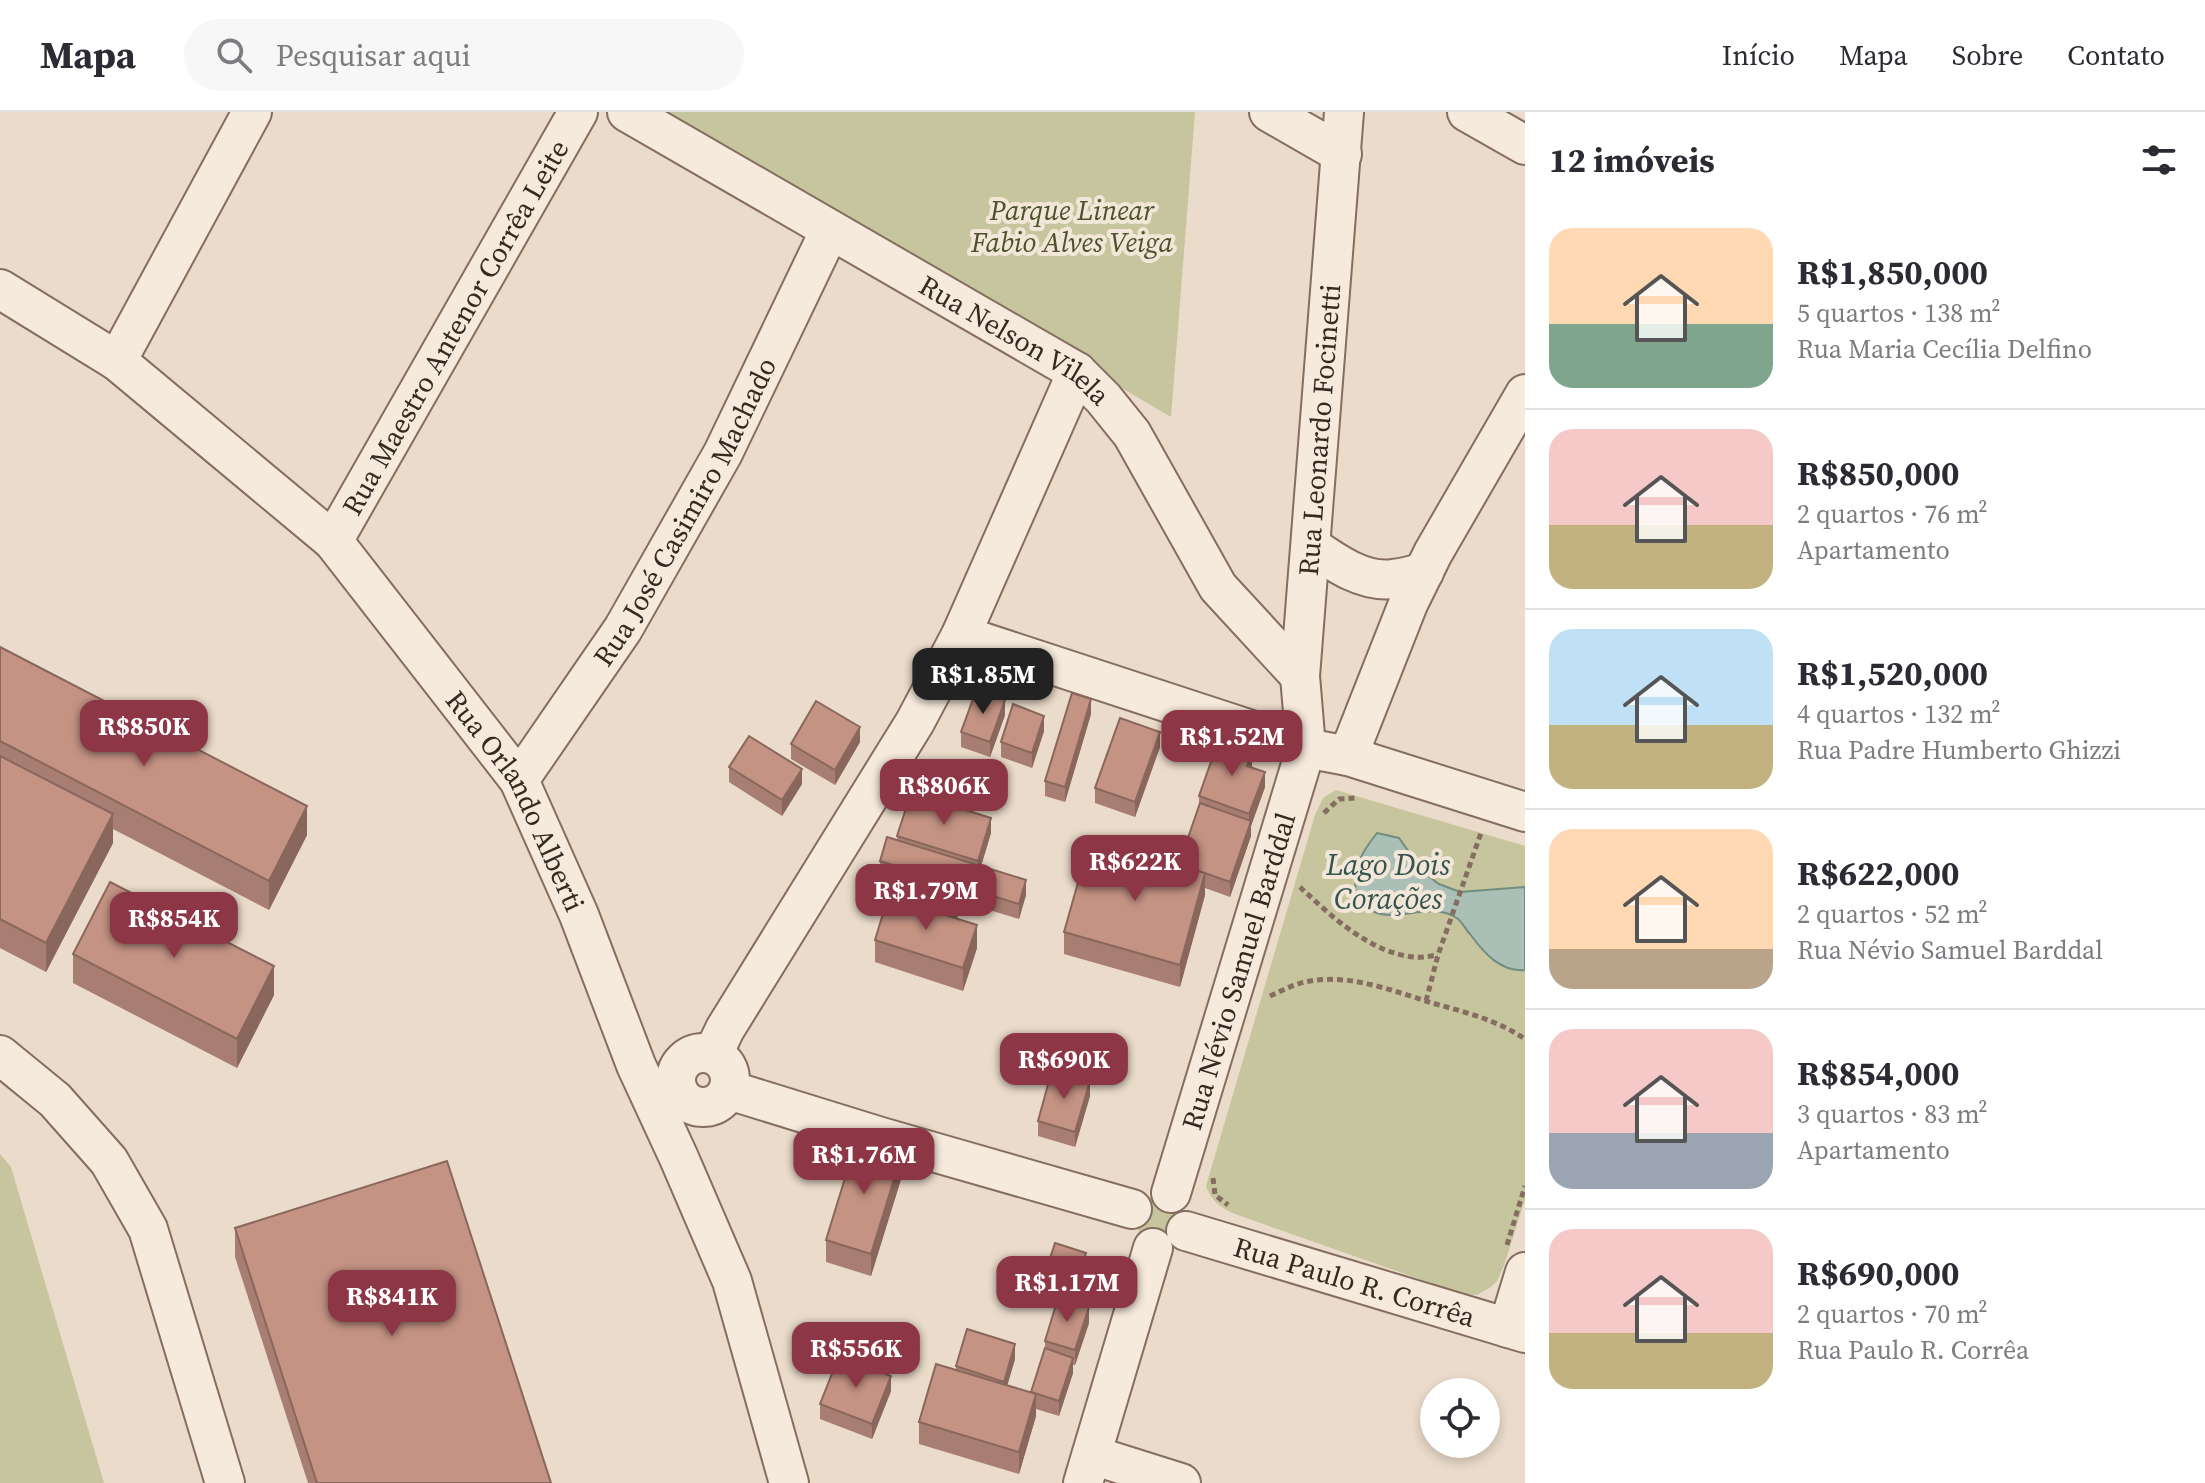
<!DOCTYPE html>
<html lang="pt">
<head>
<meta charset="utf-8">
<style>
	:root { --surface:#fff; --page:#f7f7f7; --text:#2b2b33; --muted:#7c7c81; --line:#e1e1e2; --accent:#8d3646 }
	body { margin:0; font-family:"Source Serif 4",serif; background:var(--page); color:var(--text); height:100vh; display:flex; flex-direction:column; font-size:30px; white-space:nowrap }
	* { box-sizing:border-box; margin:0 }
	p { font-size:26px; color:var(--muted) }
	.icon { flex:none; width:44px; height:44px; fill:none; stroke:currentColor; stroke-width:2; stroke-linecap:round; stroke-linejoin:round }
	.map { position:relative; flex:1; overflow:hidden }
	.panel { display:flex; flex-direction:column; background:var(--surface); width:680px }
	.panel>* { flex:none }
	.fabs { position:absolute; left:1420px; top:1266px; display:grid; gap:16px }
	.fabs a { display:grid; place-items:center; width:80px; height:80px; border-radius:50%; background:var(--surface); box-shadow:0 4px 12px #0003; font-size:40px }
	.price { position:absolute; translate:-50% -68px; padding:0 18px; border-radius:16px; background:var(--accent); color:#fff; font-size:26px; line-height:52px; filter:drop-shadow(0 2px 4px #0008) }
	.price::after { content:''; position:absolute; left:50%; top:48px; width:24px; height:18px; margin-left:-12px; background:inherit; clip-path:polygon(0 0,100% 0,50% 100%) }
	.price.active { background:#222; color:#fff }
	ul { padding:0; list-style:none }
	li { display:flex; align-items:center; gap:24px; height:200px; padding:0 24px }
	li+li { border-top:2px solid var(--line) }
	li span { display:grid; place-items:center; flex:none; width:224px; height:160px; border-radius:24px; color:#555 }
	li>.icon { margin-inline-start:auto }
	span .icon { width:96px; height:96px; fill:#fffc; stroke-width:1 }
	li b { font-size:34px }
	h2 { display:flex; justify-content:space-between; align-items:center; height:96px; padding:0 24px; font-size:34px }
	header { display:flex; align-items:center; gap:48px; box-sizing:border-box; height:112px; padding:0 40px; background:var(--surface); border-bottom:2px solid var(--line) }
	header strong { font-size:38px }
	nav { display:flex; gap:44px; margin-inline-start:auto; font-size:28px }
	.search { width:560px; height:72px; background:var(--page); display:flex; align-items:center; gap:20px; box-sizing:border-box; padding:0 28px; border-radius:44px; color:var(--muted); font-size:30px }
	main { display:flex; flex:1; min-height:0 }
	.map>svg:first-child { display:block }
</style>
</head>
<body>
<header>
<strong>Mapa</strong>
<div class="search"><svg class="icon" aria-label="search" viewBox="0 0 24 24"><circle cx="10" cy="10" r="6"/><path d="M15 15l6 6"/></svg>Pesquisar aqui</div>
<nav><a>Início</a><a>Mapa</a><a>Sobre</a><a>Contato</a></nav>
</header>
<main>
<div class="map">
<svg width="1525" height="1371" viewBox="0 0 1525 1371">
	<rect width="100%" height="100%" fill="#eadbca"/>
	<path fill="#c7c59e" d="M652 0H1195L1171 305Z
		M1336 678 1525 734V1088L1503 1156 1497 1169 1491 1175 1477 1183 1462 1182 1232 1101C1219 1094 1211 1088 1206 1074L1315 703 1323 686Z
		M0 1042 11 1055 104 1371H0Z
		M1154 1083 1179 1093C1186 1107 1182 1122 1168 1130L1141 1123 1136 1114 1145 1087Z"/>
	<path fill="#aabfb5" stroke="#718d81" stroke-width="2" d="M1377 721 1399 726 1423 760 1439 772 1460 780 1525 775V858C1500 860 1484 841 1470 822 1466 818 1462 810 1458 807 1433 789 1400 809 1377 801 1369 799 1362 793 1356 788 1353 756 1358 745 1377 721Z"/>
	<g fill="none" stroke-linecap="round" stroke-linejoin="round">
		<defs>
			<g id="minor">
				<path id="s1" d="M627 0 1077 260 1103 286 1132 322 1218 475 1300 564"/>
				<path d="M1269 0 1342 42"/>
				<path d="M1467 0 1525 33"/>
				<path id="s2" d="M0 177 117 249 333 429 519 668 579 803 636 953 679 1046 732 1169 789 1371"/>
				<path d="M117 249 252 0"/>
				<path id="s3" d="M333 429 578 0"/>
				<path d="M1311 434C1334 450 1363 471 1393 467 1403 466 1414 463 1424 460"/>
				<path d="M961 523 1306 636 1348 644 1525 700"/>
				<path d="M1348 644 1408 492 1433 441 1525 282"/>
				<path id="s4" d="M519 668 623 517 723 341 830 118"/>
				<circle cx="703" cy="968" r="27"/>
				<path d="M713 942 725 917 915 610 961 523 1077 260"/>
				<path d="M0 943 55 988 109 1049 148 1117 225 1371"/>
				<path d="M729 978 881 1025 1132 1097"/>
				<path id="s5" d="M1171 1081 1306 636 1300 564 1344 0"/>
				<path id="s6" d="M1186 1119 1525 1221"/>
				<path d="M1508 1216 1525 1160"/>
				<path d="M1092 1343 1181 1371"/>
				<path d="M1083 1371 1153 1136"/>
			</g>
		</defs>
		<use href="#minor" stroke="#856d60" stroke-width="42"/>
		<path stroke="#856d60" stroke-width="5" stroke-dasharray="6 4" stroke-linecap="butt" d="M1324 701 1339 687 1356 686
			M1300 775C1331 804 1369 840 1413 845 1421 846 1430 844 1438 843
			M1270 884C1283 878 1296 871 1310 869 1351 862 1394 879 1432 891 1465 900 1497 908 1525 927
			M1426 889 1438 843 1481 721
			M1213 1066 1215 1083 1228 1093
			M1507 1133 1525 1074"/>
		<use href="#minor" stroke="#f6eadc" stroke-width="38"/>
	</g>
	<path fill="#a97e72" d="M0 535 307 723 269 798 113 717V731L46 860 0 836Z
		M1091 602 1065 690 1045 684V669Z
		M1005 603 990 645 961 635V620Z
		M1044 619 1032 656 1001 645V630Z
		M860 630 835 673 791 647V632Z
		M1160 635 1135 705 1095 691V676Z
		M729 655 802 672 782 704 729 670Z
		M1252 656 1265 675 1251 714V724L1230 785 1205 776V783L1180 875 1064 842V820L1179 754 1199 693V684Z
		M991 721 981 754 1026 783 1019 807 960 789V795L957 807 977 836 963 879 875 850V828L884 799 861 793V777L880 756V749L897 729V724Z
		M73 842 274 883 237 956 73 871Z
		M1090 984 1075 1035 1038 1024V1009Z
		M902 1064 871 1164 826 1150V1128Z
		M235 1116 551 1371H308L235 1145Z
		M1086 1156 1076 1187 1045 1177V1162Z
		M1089 1211 1075 1253H1073V1261L1059 1304 1036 1297V1304L1019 1362 919 1332V1310L956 1258V1254L1015 1247 1007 1273 1031 1280 1045 1236V1229Z
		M891 1279 872 1327 820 1307V1292Z"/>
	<path fill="#89675c" d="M1091 587V602L1065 690V675Z
		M1005 588V603L990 645V630Z
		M1044 604V619L1032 656V641Z
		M860 615V630L835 673V658Z
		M1160 620V635L1135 705V690Z
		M1252 640V655L1247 669V654Z
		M802 657V672L782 704V688Z
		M1265 660V675L1251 714V724L1230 785V770L1249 713V702Z
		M307 694V723L269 798V769Z
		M113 702V731L46 860V831Z
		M991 706V721L978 764V749Z
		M1205 761V783L1180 875V853Z
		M1026 768V783L1019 807V792Z
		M960 780V795L953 819V804Z
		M977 813V836L963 879V856Z
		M274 854V883L237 956V927Z
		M1090 969V984L1075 1035V1020Z
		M902 1041V1064L871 1164V1142Z
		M1086 1141V1156L1076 1187V1172Z
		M1089 1195V1211L1075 1253V1238Z
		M1015 1232V1247L1004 1285V1270Z
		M1073 1246V1261L1059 1304V1289Z
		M891 1264V1279L872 1327V1312Z
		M1036 1282V1304L1019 1362V1340Z"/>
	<path fill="#c49384" stroke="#89675c" stroke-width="2" d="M0 535 307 694 269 769 0 629Z
		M976 579 1005 588 990 630 961 620Z
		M1072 581 1091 587 1065 675 1045 669Z
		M816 589 860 615 835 658 791 632Z
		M1013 592 1044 604 1032 641 1001 630Z
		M1120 606 1160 620 1135 690 1095 676Z
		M749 624 802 657 782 688 729 655Z
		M1219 627 1252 640 1247 654 1265 660 1249 702 1199 684Z
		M0 644 113 702 46 831 0 807Z
		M911 681 991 706 978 749 897 724Z
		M1200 691 1251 709 1230 770 1179 752Z
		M887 725 1026 768 1019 792 880 749Z
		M1090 728 1205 761 1180 853 1064 820Z
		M868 753 960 780 953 804 861 777Z
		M110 770 274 854 237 927 73 842Z
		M888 785 977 813 963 856 875 828Z
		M1052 958 1090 969 1075 1020 1038 1009Z
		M857 1027 902 1041 871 1142 826 1128Z
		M447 1049 551 1371H317L235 1116Z
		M1055 1131 1086 1141 1076 1172 1045 1162Z
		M1058 1186 1089 1195 1075 1238 1045 1229Z
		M967 1217 1015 1232 1004 1270 956 1254Z
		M1045 1236 1073 1246 1059 1289 1031 1280Z
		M839 1244 891 1264 872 1312 820 1292Z
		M936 1252 1036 1282 1019 1340 919 1310Z"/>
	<g text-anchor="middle" stroke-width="8" stroke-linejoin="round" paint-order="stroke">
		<g font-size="28" font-style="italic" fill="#4e512b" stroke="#f2e6d8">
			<text x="1072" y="108">Parque Linear<tspan x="1072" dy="32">Fabio Alves Veiga</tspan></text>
		</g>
		<g font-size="28" fill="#372822" stroke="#f2e6d8">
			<text dy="10" stroke="none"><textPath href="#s3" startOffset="246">Rua Maestro Antenor Corrêa Leite</textPath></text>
			<text dy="10" stroke="none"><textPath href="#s1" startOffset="450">Rua Nelson Vilela</textPath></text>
			<text dy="10" stroke="none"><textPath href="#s5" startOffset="784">Rua Leonardo Focinetti</textPath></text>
			<text dy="10" stroke="none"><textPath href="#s4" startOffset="316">Rua José Casimiro Machado</textPath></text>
			<text dy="10" stroke="none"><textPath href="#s2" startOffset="738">Rua Orlando Alberti</textPath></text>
			<text dy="10" stroke="none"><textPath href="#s5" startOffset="232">Rua Névio Samuel Barddal</textPath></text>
			<text dy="10" stroke="none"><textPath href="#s6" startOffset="176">Rua Paulo R. Corrêa</textPath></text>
		</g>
		<g font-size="30" font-style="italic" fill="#33554d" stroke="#f2e6d8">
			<text x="1388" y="763">Lago Dois<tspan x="1388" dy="34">Corações</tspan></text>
		</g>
	</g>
</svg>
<div class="fabs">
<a><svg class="icon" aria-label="locate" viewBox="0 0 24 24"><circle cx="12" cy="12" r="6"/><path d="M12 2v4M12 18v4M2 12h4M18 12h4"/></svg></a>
</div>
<b class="price active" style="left:983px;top:604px">R$1.85M</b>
<b class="price" style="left:144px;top:656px">R$850K</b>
<b class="price" style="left:1232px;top:666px">R$1.52M</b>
<b class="price" style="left:944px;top:715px">R$806K</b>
<b class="price" style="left:1135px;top:791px">R$622K</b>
<b class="price" style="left:926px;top:820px">R$1.79M</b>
<b class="price" style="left:174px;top:848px">R$854K</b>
<b class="price" style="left:1064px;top:989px">R$690K</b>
<b class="price" style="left:864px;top:1084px">R$1.76M</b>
<b class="price" style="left:1067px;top:1212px">R$1.17M</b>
<b class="price" style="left:392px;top:1226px">R$841K</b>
<b class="price" style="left:856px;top:1278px">R$556K</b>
</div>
<section class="panel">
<h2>12 imóveis<svg class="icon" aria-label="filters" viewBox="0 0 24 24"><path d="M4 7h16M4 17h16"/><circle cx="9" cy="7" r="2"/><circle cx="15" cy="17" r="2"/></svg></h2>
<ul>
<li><span style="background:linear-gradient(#ffd9b3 60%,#7fa58c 0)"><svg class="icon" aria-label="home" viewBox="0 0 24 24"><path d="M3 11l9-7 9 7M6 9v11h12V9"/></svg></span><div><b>R$1,850,000</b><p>5 quartos · 138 m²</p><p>Rua Maria Cecília Delfino</p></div></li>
<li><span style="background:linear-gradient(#f6c9c9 60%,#c2b280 0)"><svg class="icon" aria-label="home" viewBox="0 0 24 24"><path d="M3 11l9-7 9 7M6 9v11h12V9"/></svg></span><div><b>R$850,000</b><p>2 quartos · 76 m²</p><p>Apartamento</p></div></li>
<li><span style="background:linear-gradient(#bfe0f5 60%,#c2b280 0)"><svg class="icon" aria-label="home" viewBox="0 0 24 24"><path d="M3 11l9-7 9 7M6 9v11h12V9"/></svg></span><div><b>R$1,520,000</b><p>4 quartos · 132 m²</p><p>Rua Padre Humberto Ghizzi</p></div></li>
<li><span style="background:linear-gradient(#ffd9b3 75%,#b9a48a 0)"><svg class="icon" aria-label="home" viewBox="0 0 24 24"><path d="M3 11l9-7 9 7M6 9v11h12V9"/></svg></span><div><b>R$622,000</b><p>2 quartos · 52 m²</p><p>Rua Névio Samuel Barddal</p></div></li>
<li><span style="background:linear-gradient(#f6c9c9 65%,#9aa5b1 0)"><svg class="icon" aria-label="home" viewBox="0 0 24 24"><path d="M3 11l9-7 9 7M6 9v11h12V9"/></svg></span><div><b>R$854,000</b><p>3 quartos · 83 m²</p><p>Apartamento</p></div></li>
<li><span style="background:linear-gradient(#f6c9c9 65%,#c2b280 0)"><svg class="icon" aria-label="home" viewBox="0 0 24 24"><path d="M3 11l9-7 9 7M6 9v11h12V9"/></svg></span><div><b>R$690,000</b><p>2 quartos · 70 m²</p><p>Rua Paulo R. Corrêa</p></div></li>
</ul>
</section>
</main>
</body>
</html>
